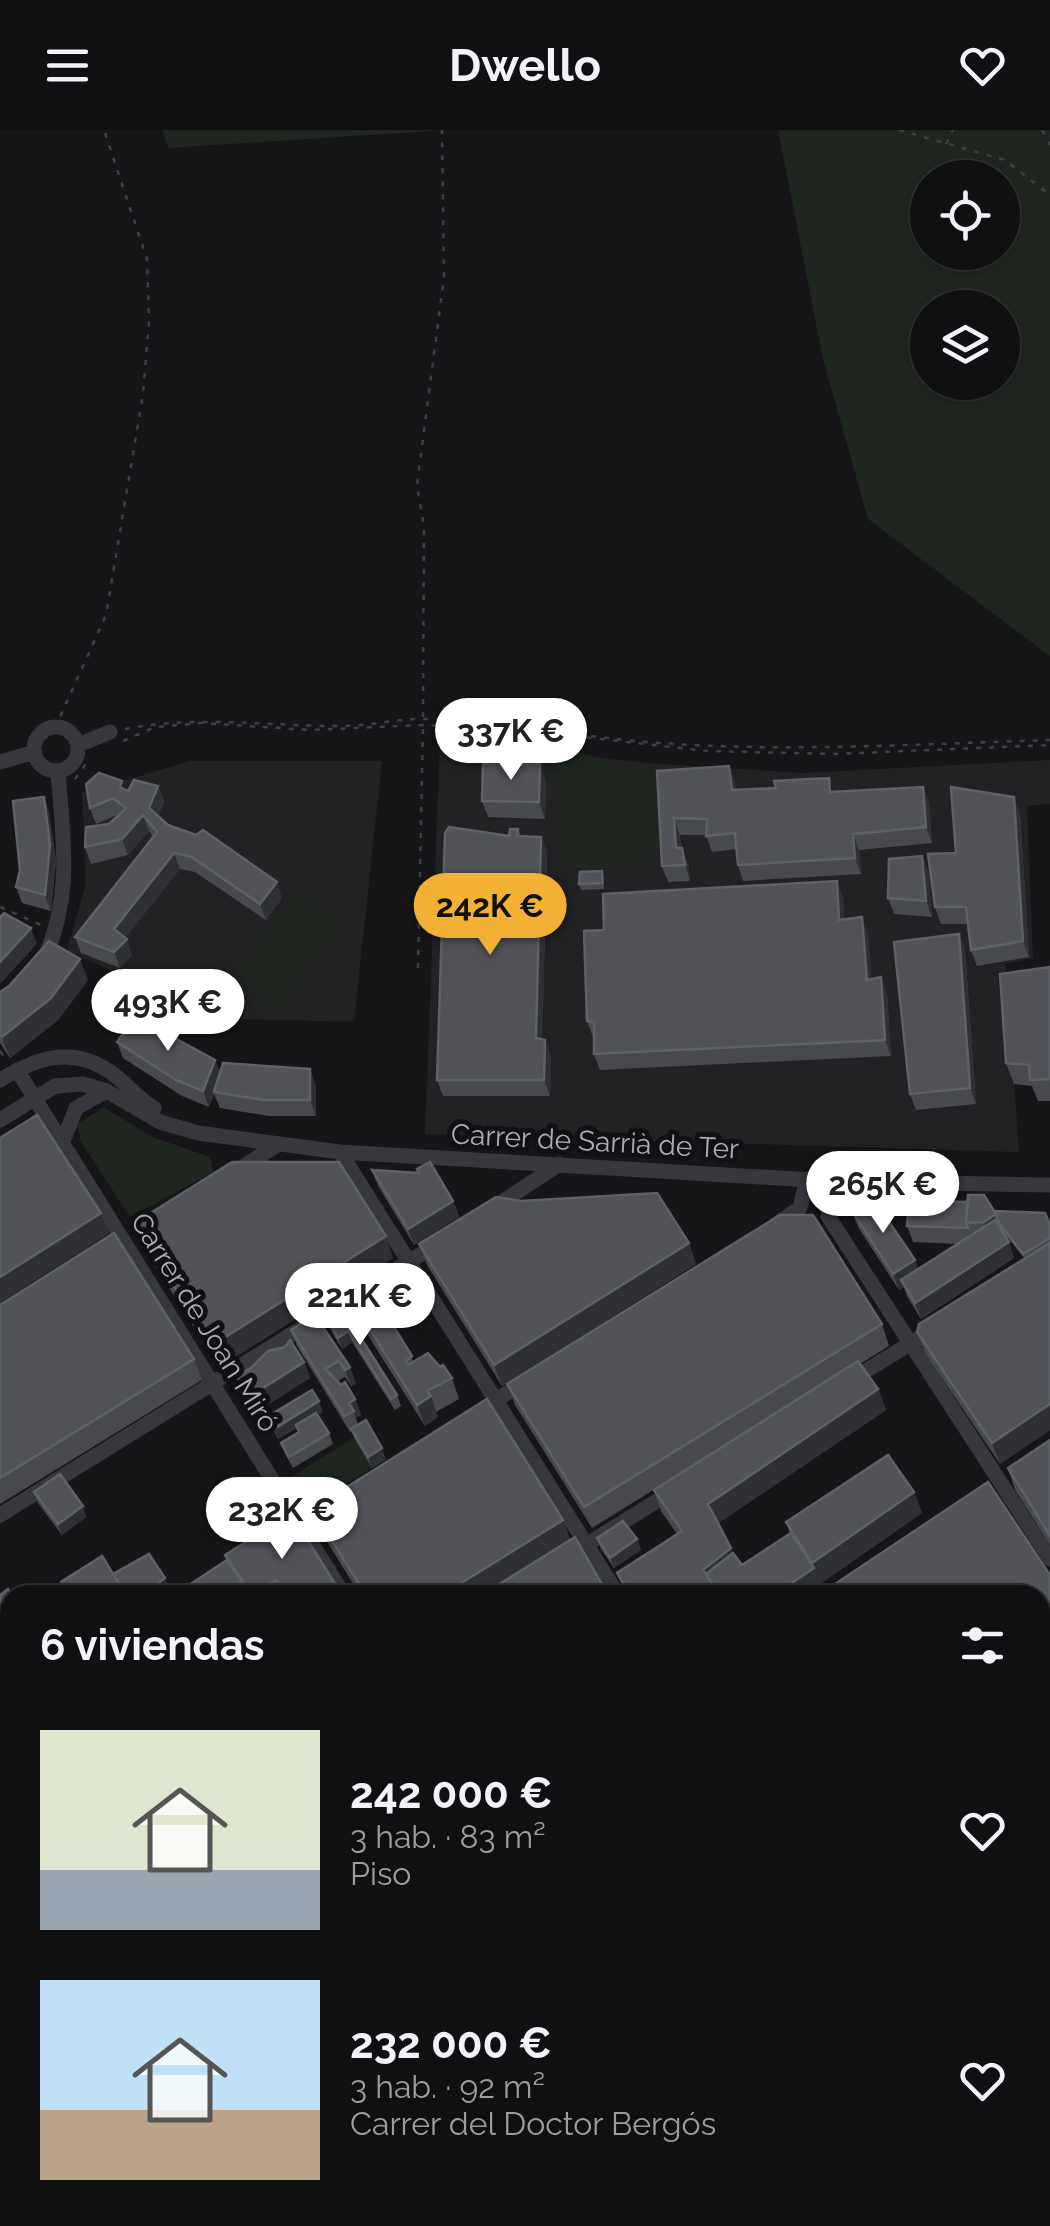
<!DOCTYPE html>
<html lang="es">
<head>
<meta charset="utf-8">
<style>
	:root { --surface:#101012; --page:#19191b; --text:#f1f3f6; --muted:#9c9d9f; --line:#303032; --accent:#f2b134 }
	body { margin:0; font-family:Raleway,sans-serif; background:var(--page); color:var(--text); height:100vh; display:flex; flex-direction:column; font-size:38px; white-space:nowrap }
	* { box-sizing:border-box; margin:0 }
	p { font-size:32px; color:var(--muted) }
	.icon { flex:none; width:55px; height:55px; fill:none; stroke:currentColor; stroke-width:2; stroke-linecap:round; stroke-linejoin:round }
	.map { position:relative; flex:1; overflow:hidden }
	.drawer { position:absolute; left:0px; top:1455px; width:1050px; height:642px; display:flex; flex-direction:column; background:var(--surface); border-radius:30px 30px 0 0; box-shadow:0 2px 8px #0004,0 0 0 2px var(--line) }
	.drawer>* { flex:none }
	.controls { position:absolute; left:910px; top:30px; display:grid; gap:20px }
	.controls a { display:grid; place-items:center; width:110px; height:110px; border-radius:50%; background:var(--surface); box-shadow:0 2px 8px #0004,0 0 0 2px var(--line); font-size:50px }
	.price { position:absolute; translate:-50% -85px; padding:0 22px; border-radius:35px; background:#fff; color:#222; font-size:32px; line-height:65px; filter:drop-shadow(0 2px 5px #0008) }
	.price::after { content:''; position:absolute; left:50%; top:60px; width:30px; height:22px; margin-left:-15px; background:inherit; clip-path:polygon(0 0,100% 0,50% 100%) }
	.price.active { background:var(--accent); color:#111 }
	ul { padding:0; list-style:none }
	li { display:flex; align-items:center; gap:30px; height:250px; padding:0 40px }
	li span { display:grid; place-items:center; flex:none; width:280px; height:200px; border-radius:0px; color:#555 }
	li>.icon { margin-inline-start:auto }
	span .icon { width:120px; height:120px; fill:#fffc; stroke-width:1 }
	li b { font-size:42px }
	h2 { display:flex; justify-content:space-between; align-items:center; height:120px; padding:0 40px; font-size:42px }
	header { display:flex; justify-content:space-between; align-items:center; height:130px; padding:0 40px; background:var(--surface); font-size:45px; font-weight:700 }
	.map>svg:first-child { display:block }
</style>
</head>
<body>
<header><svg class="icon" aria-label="menu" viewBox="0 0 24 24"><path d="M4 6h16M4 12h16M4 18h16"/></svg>Dwello<svg class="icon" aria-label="heart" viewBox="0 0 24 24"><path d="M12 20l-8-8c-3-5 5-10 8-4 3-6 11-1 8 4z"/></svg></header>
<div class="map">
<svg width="1050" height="2096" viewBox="0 0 1050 2096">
	<rect width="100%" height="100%" fill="#161618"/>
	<path fill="#222225" d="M440 610 660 634 803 643 1050 630V674L1027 676 1033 828 1006 834 1019 1022 425 1004Z
		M190 631H382L354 892 240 889 138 853 67 820 86 753 82 663Z"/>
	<path fill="#1e261f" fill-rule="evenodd" d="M162 0H447L169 18Z
		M778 0H1050V526L868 389 823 229ZM928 48H1002V122H928ZM928 178H1002V252H928Z
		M443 603 552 615 655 643 661 719 646 721 645 738H563L554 645 447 623Z
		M295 764 341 795 275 881 233 844Z
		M104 977 150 1006 210 1027 213 1042 130 1087 81 1012 77 994Z
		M353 1308 372 1338 307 1379 288 1349Z"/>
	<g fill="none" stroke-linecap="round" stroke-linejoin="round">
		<path stroke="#3d3f44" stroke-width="2.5" stroke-dasharray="5 8" stroke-linecap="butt" d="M899 0 1005 30 1050 65
			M1042 0 1050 15
			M946 14 953 0
			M423 587 424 397 417 355 444 147 442 0
			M55 598 106 485 143 264 149 191 147 129 104 0
			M125 599C196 585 265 596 337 596 367 597 397 588 428 589 502 590 573 606 647 612 781 623 916 614 1050 610
			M123 611 155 597 201 593 310 600 423 595 511 599 707 621 834 624 1050 615
			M75 649 90 628
			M0 777 41 795
			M418 838 423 595
			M0 921 5 929"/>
		<path stroke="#37383d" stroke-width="15" d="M34 619a22 22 0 1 1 44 0a22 22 0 1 1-44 0Z
			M78 615 110 602
			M0 632 35 622
			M45 828C73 761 63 711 58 641
			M17 940 344 1465
			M0 950C33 930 67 916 104 938 123 948 135 967 154 978
			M0 990 55 956 83 954 107 961 160 992 198 1003 340 1022 828 1051 1050 1055
			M62 1014 76 978 107 961
			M340 1022 618 1465
			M236 1041 279 1014
			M828 1051 832 1066 828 1086 1050 1429
			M491 1079 560 1034
			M775 1095 800 1078 807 1049
			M849 1251 936 1198
			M475 1284 527 1250
			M0 1385 439 1113
			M285 1405 329 1377
			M565 1428 673 1361
			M0 1581 10 1575
			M0 1627 10 1643
			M0 2082 7 2096
			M130 2088 134 2096
			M268 2088 272 2096
			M428 2088 433 2096
			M463 2096 477 2088"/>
		<path stroke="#37383d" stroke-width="20" d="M1040 1867H1050
			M1040 2040 1047 1994 1043 1927
			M1040 2076 1050 2053
			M1009 2096 1015 2088"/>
	</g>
	<path fill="#47494d" d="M729 636 736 660 834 662 923 657 929 673 932 713 859 720 861 744 743 751 738 735 737 719 712 722 706 705H680L681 718 688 734 690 751 668 752 662 736 657 641Z
		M546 650 545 689 488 687 482 671Z
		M158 656 164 672 158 686 168 695 282 768 266 790 195 742 180 739 125 808 132 825 120 838 81 823 75 807 153 707 149 701 128 725 91 734 85 717 119 684 96 694 90 678 125 659 128 661Z
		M44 667 49 683 56 731 51 781 22 773 16 757Z
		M1020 683 1029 827 977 836 971 820 968 794H941L935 777 956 723Z
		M518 699 521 706 541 707 547 723 542 909 545 910 551 926 550 966H443L437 950 509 706Z
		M922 726 928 742 932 787 894 784 888 768Z
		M602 741 604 746V759L581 760 579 754Z
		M843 767 844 790 868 803 871 849 887 863 891 926 600 940 594 924V907H593L587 891 604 800Z
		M959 804 965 820 976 974 916 980 910 964Z
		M1050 837V971H1038L1032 956 1014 954 1006 933Z
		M88 850 58 890 10 928 0 913V862Z
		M117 912 215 930 220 943 310 939 316 956V986H269L220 978 214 964 209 977 182 966 123 928Z
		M372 1040 418 1043 453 1071 459 1087 414 1115 378 1056Z
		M852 1081 915 1130 918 1139 958 1114 913 1112 907 1096 994 1081 1050 1095V1300L1000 1334 925 1223 917 1202 1025 1129 1001 1099 1009 1112 1014 1128 921 1189 907 1166 904 1157 899 1160 858 1097Z
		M135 1093 393 1128 219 1237 142 1115Z
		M689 1113 696 1134 502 1256 427 1135 419 1114Z
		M408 1158 416 1179 409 1183 411 1189 395 1199 414 1232 440 1237 452 1248 459 1269 436 1282 438 1287 425 1296 357 1188 350 1167 367 1162Z
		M0 1175 194 1229 202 1250 0 1374Z
		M344 1181 397 1265 401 1276 395 1280 352 1212 342 1219 332 1202 328 1191Z
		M882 1194 889 1216 860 1234 878 1259 886 1280 718 1393 733 1423 742 1435 790 1404 786 1392 914 1362 922 1383 804 1465H626L617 1443 677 1404 661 1381 654 1360 663 1354 592 1398 515 1275 507 1254Z
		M291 1200 350 1237 356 1254 351 1256 345 1247 338 1251 355 1269 361 1285 356 1288 358 1294 386 1329 372 1338 355 1310 352 1301 350 1302 297 1216Z
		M304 1232 310 1248 255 1283 241 1261 236 1245Z
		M323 1282 317 1285 329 1303 333 1314 293 1338 285 1324 281 1313 299 1302 297 1298 278 1309 267 1287Z
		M1050 1310V1415L1015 1360 1008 1338Z
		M34 1362 86 1387 62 1405 38 1373Z
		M312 1379 563 1390 570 1410 608 1465H360L320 1400Z
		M597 1408 637 1409 641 1420 614 1438 601 1419Z
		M225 1425 342 1465H174L227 1430Z
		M1050 1445V1694L1040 1689V1465H836L832 1456Z
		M10 1576V1614L0 1599V1582Z
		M0 1643 1 1646 10 1648V1954L0 1960V1758L2 1757 0 1756Z
		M10 1956V2088H127L132 2096H14L0 2070V1962Z
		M138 2088H230L213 2096H143Z
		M278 2088H366L349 2096H282Z
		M376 2088H421L423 2091 430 2096H380Z
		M501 2088H531L513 2096H506Z
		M532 2088H545L534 2093Z
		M553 2088H801L791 2096H558Z"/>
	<path fill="#2f3033" d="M540 634 546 650 545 689 539 672Z
		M729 636 735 652 738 677 732 660Z
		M158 656 164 672 155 694 149 678Z
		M923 657 929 673 932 713 926 697Z
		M44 667 49 683 56 731 51 781 45 765Z
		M1014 667 1020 683 1029 827 1023 811Z
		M143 685 149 701 128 725 122 709Z
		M674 688 680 705 682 734 676 718Z
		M853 704 859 720 861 744 855 728Z
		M541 707 547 723 542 924 536 908Z
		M682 718 688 734 690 751 685 735Z
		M174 723 180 739 120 815 114 799Z
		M922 726 928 742 932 787 926 771Z
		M837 751 843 767 845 807 839 790Z
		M277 752 282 768 266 790 260 774Z
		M862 787 868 803 873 866 867 850Z
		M31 798 37 814 0 854V832Z
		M959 804 965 820 976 974 970 958Z
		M127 809 132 825 120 838 114 822Z
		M80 829 88 850 58 890 10 928 2 907Z
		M881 847 887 863 891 926 885 910Z
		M545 910 551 926 550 966 544 950Z
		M215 930 221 946 209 977 203 961Z
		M310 939 316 956V986L310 970Z
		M453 1071 459 1087 414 1115 408 1099Z
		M101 1083 109 1104 0 1173V1147Z
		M996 1084 1003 1105 992 1113 984 1092Z
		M386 1106 393 1128 219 1237 211 1216Z
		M1009 1112 1014 1128 921 1189 915 1173Z
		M689 1113 696 1134 502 1256 494 1235Z
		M915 1130 921 1146 901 1150 904 1157 899 1160 893 1144Z
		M403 1167 411 1189 384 1206 376 1184Z
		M348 1201 352 1212 342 1219 338 1208Z
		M304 1232 310 1248 255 1283 249 1267Z
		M350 1237 356 1254 351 1256 345 1240Z
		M878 1259 886 1280 716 1395 708 1374Z
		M431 1266 438 1287 425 1296 417 1275Z
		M355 1269 361 1285 356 1288 349 1273Z
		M319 1271 323 1282 278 1309 274 1299Z
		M1050 1274V1300L1000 1334 992 1313Z
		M382 1318 386 1329 372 1338 368 1327Z
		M914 1362 922 1383 804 1465H774L814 1438 812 1433Z
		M83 1376 86 1387 62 1405 58 1394Z
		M563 1390 571 1411 484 1465H442Z
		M637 1409 641 1420 614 1438 610 1428Z
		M731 1418 739 1439 714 1459 703 1440Z
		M165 1448 169 1459 160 1465H142Z
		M1050 1482V1511L1040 1520V1492Z
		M10 1533V1559L0 1566V1539Z
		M1050 1758V1806L1040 1840V1792Z
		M439 2088H459L446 2096H442Z
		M769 2088H801L791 2096H761Z
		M895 2088H926L917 2096H886Z
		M972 2088H996L989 2096H966Z"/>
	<path fill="#525359" stroke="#5f6168" stroke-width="2.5" d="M483 634H540L539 672 482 671Z
		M729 636 732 660 776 658 774 651 829 648 830 662 923 657 926 697 853 704 855 728 738 735 735 703 706 706 707 689 674 688 676 718H682L685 735 662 736 657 641Z
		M99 643 122 651 120 657 128 661 134 650 158 656 149 678 168 695 196 705 203 700 277 752 260 774 190 726 174 723 114 799 127 809 114 822 75 807 157 702 143 685 122 709 85 717 86 697 109 694 126 678 113 668 90 678 86 654Z
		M951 657 1014 667 1023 811 971 820 966 777H935L928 724 956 723Z
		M44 667 50 715 45 765 16 757 20 740 13 671Z
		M449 697 509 706 510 699H518L517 706 541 707 536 908 545 910 544 950H437L445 703Z
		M922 726 926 771 888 768 889 729Z
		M602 741V753L579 754 580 742Z
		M837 751 839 790 862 787 867 850 881 847 885 910 594 924V892L587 891 584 801 604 800 603 764Z
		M4 783 31 798 0 832V787Z
		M959 804 970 958 910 964 894 812Z
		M49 811 80 829 51 868 2 907 0 904V862L9 856Z
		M1050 837V949L1030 950 1029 935 1006 933 1000 844Z
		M136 887 215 930 203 961 176 950 117 912Z
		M223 933 310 939V970H263L214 962Z
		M37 985 101 1083 0 1147V1008Z
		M232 1032H339L386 1106 211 1216 135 1093Z
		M430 1032 453 1071 408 1099 372 1040 419 1043 417 1039Z
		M657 1063 689 1113 494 1235 419 1114 496 1067 521 1071Z
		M968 1065H984L996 1084 984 1092 966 1093Z
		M909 1071 968 1072 966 1093 968 1098 907 1096Z
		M855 1074H877L915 1130 893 1144 852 1081Z
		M994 1081 1045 1083 1050 1095V1108L1023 1124 999 1093Z
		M780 1085H813L882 1194 584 1377 507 1254Z
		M995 1090 1009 1112 915 1173 901 1150Z
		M114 1103 194 1229 0 1348V1175Z
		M1050 1113V1274L992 1313 917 1202 919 1194Z
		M395 1143 408 1158 400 1163 403 1167 376 1184 379 1189 386 1184 412 1226 406 1231 408 1235 428 1223 440 1237 443 1235 452 1248 427 1261 431 1266 417 1275 350 1167 364 1157 367 1162Z
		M344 1181 397 1265 391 1269 348 1201 338 1208 328 1191Z
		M315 1185 350 1237 345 1240 339 1231 325 1239 341 1255 345 1252 355 1269 349 1273 354 1281 344 1286 291 1200Z
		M290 1210 304 1232 249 1267 236 1245 250 1239 268 1221 285 1217Z
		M858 1231 878 1259 708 1374 731 1418 703 1440 719 1465H630L617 1443 682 1401 654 1360Z
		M312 1260 319 1271 274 1299 267 1287Z
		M487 1269 563 1390 442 1465H366L312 1379Z
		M316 1283 329 1303 289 1327 281 1313 299 1302 296 1295Z
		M366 1290 382 1318 368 1327 351 1299Z
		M1050 1310V1406L1008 1338Z
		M888 1325 914 1362 812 1433 786 1392Z
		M60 1344 83 1376 58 1394 34 1362Z
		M988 1352 1050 1445V1482L1040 1492V1465H838L832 1456Z
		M291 1383 342 1465H285L276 1450 252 1465 225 1425Z
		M623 1391 637 1409 610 1428 597 1408Z
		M791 1403 814 1438 774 1465H719L706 1444 733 1423 742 1435Z
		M575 1407 608 1465H482Z
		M149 1424 165 1448 142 1465H126L113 1444Z
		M102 1426 126 1465H69L61 1452Z
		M227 1430 250 1465H174Z
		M8 1459 12 1465H10V1496L0 1479V1465Z
		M19 1459 23 1465H12L11 1464Z
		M0 1479 10 1496V1533L0 1539Z
		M1050 1508V1677L1040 1672V1518Z
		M10 1576V1605L8 1606 0 1594V1582Z
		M0 1646H9L10 1648V1729L0 1736Z
		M1040 1704 1050 1709V1755L1040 1751Z
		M1040 1751 1050 1755 1040 1792Z
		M10 1752V1928L0 1934V1758Z
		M10 1956V2079L0 2060V1962Z
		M1050 2076V2096H1034Z
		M14 2088H127L132 2096H19Z
		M142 2088H180L163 2096H146Z
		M233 2088H258L262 2096H217Z
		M280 2088H294L284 2092 286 2096H284Z
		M294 2088H322L326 2096H286L284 2092Z
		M322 2088H340L326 2095Z
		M379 2088H392L381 2093Z
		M559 2088H769L761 2096H565Z
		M807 2088H895L886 2096H815Z
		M917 2088H972L966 2096H910Z
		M425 2089 430 2096H413Z"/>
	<g text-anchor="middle" stroke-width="10" stroke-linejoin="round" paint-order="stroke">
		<g font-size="28" fill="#a8adb8" stroke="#111113">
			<text transform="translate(595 1011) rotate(3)" y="10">Carrer de Sarrià de Ter</text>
			<text transform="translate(205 1192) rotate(58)" y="10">Carrer de Joan Miró</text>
		</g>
	</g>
</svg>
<div class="controls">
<a><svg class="icon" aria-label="locate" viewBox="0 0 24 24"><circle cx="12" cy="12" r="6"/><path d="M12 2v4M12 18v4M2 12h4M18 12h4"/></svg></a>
<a><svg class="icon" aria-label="layers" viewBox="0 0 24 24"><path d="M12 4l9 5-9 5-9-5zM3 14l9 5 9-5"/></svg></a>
</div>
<b class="price" style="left:511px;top:653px">337K €</b>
<b class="price active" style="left:490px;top:828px">242K €</b>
<b class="price" style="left:168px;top:924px">493K €</b>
<b class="price" style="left:883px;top:1106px">265K €</b>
<b class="price" style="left:360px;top:1218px">221K €</b>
<b class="price" style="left:282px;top:1432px">232K €</b>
<section class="drawer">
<h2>6 viviendas<svg class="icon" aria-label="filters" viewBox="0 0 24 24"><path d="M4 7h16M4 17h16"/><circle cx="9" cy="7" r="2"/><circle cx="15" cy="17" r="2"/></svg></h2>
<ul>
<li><span style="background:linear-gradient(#dfe7d0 70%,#9aa5b1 0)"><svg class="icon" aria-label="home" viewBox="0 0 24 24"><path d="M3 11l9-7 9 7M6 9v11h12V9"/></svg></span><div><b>242 000 €</b><p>3 hab. · 83 m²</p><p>Piso</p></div><svg class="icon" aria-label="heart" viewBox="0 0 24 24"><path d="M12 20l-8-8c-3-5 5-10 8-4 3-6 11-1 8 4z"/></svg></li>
<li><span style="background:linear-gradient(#bfe0f5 65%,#b9a48a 0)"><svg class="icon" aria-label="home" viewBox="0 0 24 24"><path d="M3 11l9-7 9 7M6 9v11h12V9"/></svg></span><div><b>232 000 €</b><p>3 hab. · 92 m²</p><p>Carrer del Doctor Bergós</p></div><svg class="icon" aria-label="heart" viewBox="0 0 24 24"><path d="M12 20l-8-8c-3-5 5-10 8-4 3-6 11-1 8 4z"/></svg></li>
</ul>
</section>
</div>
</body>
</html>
